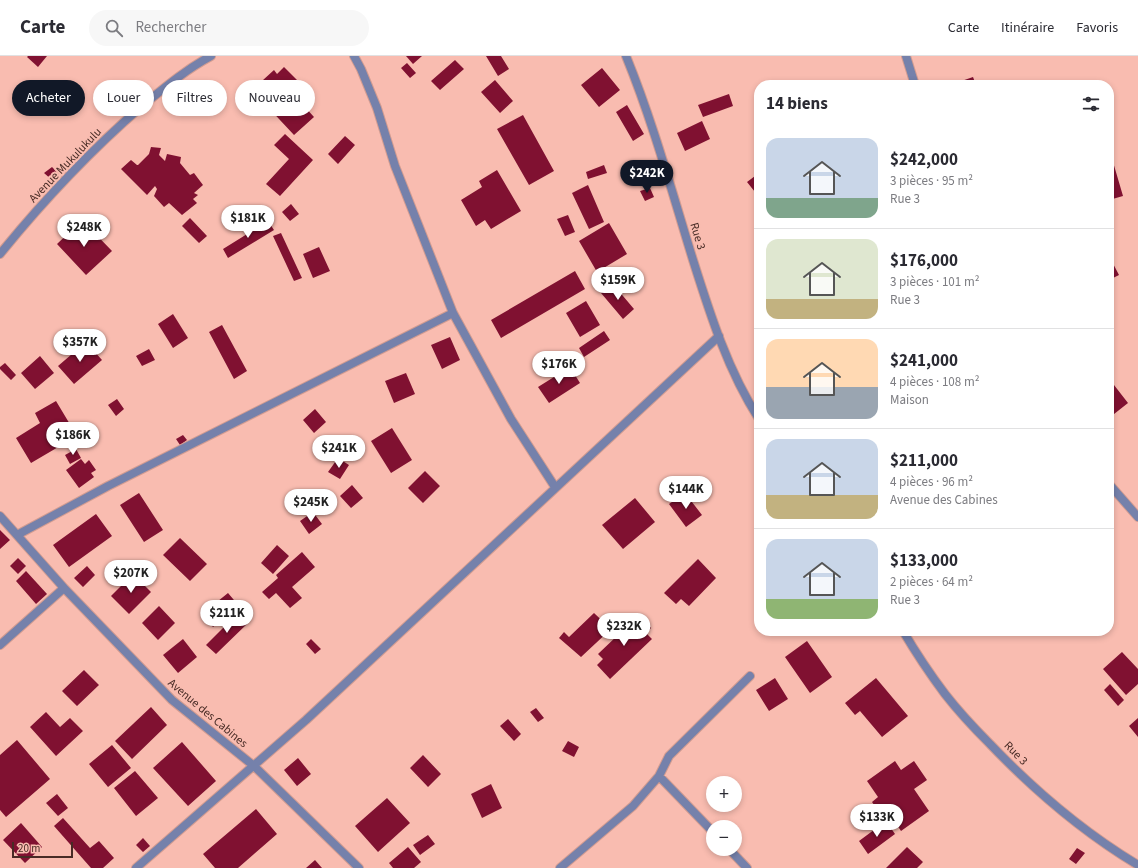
<!DOCTYPE html>
<html lang="fr">
<head>
<meta charset="utf-8">
<style>
	:root { --surface:#fff; --page:#f7f7f7; --text:#2b2b33; --muted:#7c7c81; --line:#e1e1e2; --accent:#111827 }
	body { margin:0; font-family:"Source Sans 3",sans-serif; background:var(--page); color:var(--text); height:100vh; display:flex; flex-direction:column; font-size:15px; white-space:nowrap }
	* { box-sizing:border-box; margin:0 }
	p { font-size:13px; color:var(--muted) }
	.icon { flex:none; width:22px; height:22px; fill:none; stroke:currentColor; stroke-width:2; stroke-linecap:round; stroke-linejoin:round }
	.map { position:relative; flex:1; overflow:hidden }
	.side { position:absolute; left:754px; top:24px; width:360px; height:556px; display:flex; flex-direction:column; background:var(--surface); border-radius:16px; box-shadow:0 2px 6px #0003 }
	.side>* { flex:none }
	.hud { position:absolute; left:12px; top:24px; width:380px; height:36px; display:flex; gap:8px }
	.controls { position:absolute; left:706px; top:720px; display:grid; gap:8px }
	.controls a { display:grid; place-items:center; width:36px; height:36px; border-radius:50%; background:var(--surface); box-shadow:0 2px 6px #0003; font-size:20px }
	.scale { position:absolute; left:12px; bottom:10px; width:61px; box-sizing:border-box; padding-left:4px; border:2px solid #482b25; border-top:0; font-size:11px; line-height:14px; white-space:nowrap; color:#482b25; -webkit-text-stroke:3px #f9bcb0; paint-order:stroke }
	.price { position:absolute; translate:-50% -34px; padding:0 9px; border-radius:14px; background:#fff; color:#222; font-size:13px; line-height:26px; filter:drop-shadow(0 1px 2px #0008) }
	.price::after { content:''; position:absolute; left:50%; top:24px; width:12px; height:9px; margin-left:-6px; background:inherit; clip-path:polygon(0 0,100% 0,50% 100%) }
	.price.on { background:var(--accent); color:#fff }
	ul { padding:0; list-style:none }
	li { display:flex; align-items:center; gap:12px; height:100px; padding:0 12px }
	li+li { border-top:1px solid var(--line) }
	li span { display:grid; place-items:center; flex:none; width:112px; height:80px; border-radius:12px; color:#555 }
	li>.icon { margin-inline-start:auto }
	span .icon { width:48px; height:48px; fill:#fffc; stroke-width:1 }
	li b { font-size:17px }
	h2 { display:flex; justify-content:space-between; align-items:center; height:48px; padding:0 12px; font-size:17px }
	.chip { padding:0 14px; border-radius:18px; background:var(--surface); box-shadow:0 2px 6px #0003; font-size:14px; line-height:36px }
	.chip.on { background:var(--accent); color:#fff }
	header { display:flex; align-items:center; gap:24px; box-sizing:border-box; height:56px; padding:0 20px; background:var(--surface); border-bottom:1px solid var(--line) }
	header strong { font-size:19px }
	nav { display:flex; gap:22px; margin-inline-start:auto; font-size:14px }
	.search { width:280px; height:36px; background:var(--page); display:flex; align-items:center; gap:10px; box-sizing:border-box; padding:0 14px; border-radius:22px; color:var(--muted); font-size:15px }
	.map>svg:first-child { display:block }
</style>
</head>
<body>
<header>
<strong>Carte</strong>
<div class="search"><svg class="icon" aria-label="search" viewBox="0 0 24 24"><circle cx="10" cy="10" r="6"/><path d="M15 15l6 6"/></svg>Rechercher</div>
<nav><a>Carte</a><a>Itinéraire</a><a>Favoris</a></nav>
</header>
<div class="map">
<svg width="1138" height="812" viewBox="0 0 1138 812">
	<rect width="100%" height="100%" fill="#f9bcb0"/>
	<path fill="#801131" d="M28 0H47L38 11 27 1Z
		M406 0H422L413 8Z
		M486 0H501L509 13 498 20Z
		M455 4 464 13 440 34 431 25Z
		M407 7 416 17 410 22 401 12Z
		M284 11 303 30 294 39 314 61 294 79 252 34 274 14 277 18Z
		M602 12 620 34 599 51 581 29Z
		M973 21 976 29H950Z
		M495 24 513 45 500 57 481 36Z
		M729 38 733 50 703 61 698 49Z
		M627 49 644 78 633 85 616 56Z
		M523 59 554 115 529 129 497 73Z
		M702 65 710 83 685 95 677 77Z
		M285 78 313 104 280 140 266 128 289 103 274 89Z
		M345 80 355 89 338 108 328 98Z
		M151 91 161 92 159 99 165 105 167 98 181 101 180 107 190 119 194 117 203 129 194 137 198 139 193 143 197 147 182 159 169 147 164 151 154 140 157 133 155 130 147 139 121 113 131 104 137 109H138L149 98Z
		M1113 106 1123 140 1109 144V108Z
		M604 109 607 117 588 123 586 116Z
		M52 111 59 118 52 124 44 117Z
		M497 114 521 155 491 173 485 164 476 170 461 144 482 131 479 125Z
		M759 117V141L747 126Z
		M588 129 604 166 589 173 572 137Z
		M650 132 654 141 645 145 640 135Z
		M291 148 299 158 290 165 282 156Z
		M568 159 575 176 565 180 557 163Z
		M190 162 207 180 199 187 182 170Z
		M82 164 112 195 86 219 57 188Z
		M268 165 274 174 228 202 223 193Z
		M609 167 627 198 597 216 579 185Z
		M281 177 302 222 294 225 273 180Z
		M319 191 330 215 313 222 303 198Z
		M1109 200 1119 219 1109 224Z
		M575 215 585 233 501 282 491 264Z
		M612 227 634 253 623 263 601 237Z
		M586 245 600 269 580 281 566 257Z
		M173 258 188 282 173 292 158 268Z
		M222 269 247 315 234 323 209 276Z
		M604 275 610 284 584 301 579 292Z
		M450 281 460 304 442 313 431 289Z
		M86 286 102 304 74 328 58 310Z
		M149 293 155 304 142 310 136 300Z
		M40 300 54 317 35 333 21 317Z
		M5 307 16 319 11 324 0 313V311Z
		M570 311 580 327 549 347 538 331Z
		M406 317 415 338 394 347 385 325Z
		M1114 329 1128 347 1109 362V333Z
		M117 343 124 353 116 360 108 349Z
		M56 345 77 380 31 407 16 382 40 367 35 357Z
		M315 353 326 366 314 377 303 364Z
		M392 372 412 404 391 417 371 385Z
		M183 379 187 384 180 389 176 383Z
		M76 393 81 402 70 408 65 399Z
		M338 402 349 409 340 423 328 416Z
		M81 403 85 408 89 404 96 414 91 417 94 421 79 432 66 414Z
		M425 415 440 430 423 447 408 432Z
		M352 429 363 442 351 452 340 440Z
		M139 437 163 474 144 486 120 449Z
		M685 437 702 459 686 471 669 448Z
		M635 442 655 466 623 493 602 469Z
		M313 456 322 468 309 478 300 465Z
		M96 458 112 480 69 511 53 489Z
		M0 474 10 484 0 493Z
		M180 482 207 508 190 525 163 499Z
		M277 489 289 500 273 518 261 507Z
		M302 496 315 511 292 531 302 542 290 552 276 537 269 543 262 536 278 522 276 519Z
		M18 502 26 510 18 518 10 510Z
		M698 503 716 522 689 550 681 543 676 548 664 537Z
		M87 510 95 519 83 531 74 522Z
		M26 515 47 538 36 548 16 525Z
		M133 518 151 536 129 558 111 540Z
		M228 537 239 550 213 571 202 558Z
		M159 550 175 567 158 584 142 567Z
		M238 557 248 567 216 598 206 589Z
		M594 557 611 573 581 601 559 582 564 576 569 581Z
		M639 559 651 572 646 577 652 583 610 623 597 609 603 603 598 598Z
		M183 583 197 601 178 617 163 599Z
		M311 583 321 593 315 598 306 588Z
		M807 585 832 621 810 637 785 601Z
		M1122 596 1138 613V628L1126 639 1103 613Z
		M84 614 99 629 77 650 62 635Z
		M775 622 788 643 769 655 756 634Z
		M876 622 908 660 882 681 860 655 855 659 845 647Z
		M1110 628 1124 644 1118 650 1104 634Z
		M151 651 167 669 132 703 115 685Z
		M536 652 544 662 538 666 530 656Z
		M46 656 60 671 70 662 83 675 56 700 30 671Z
		M1138 662V681L1129 670Z
		M508 663 521 678 514 685 500 670Z
		M17 684 50 723 6 761 0 754V699Z
		M568 685 579 691 574 701 562 695Z
		M182 686 216 725 188 750 153 712Z
		M112 689 131 712 108 731 89 708Z
		M423 699 441 718 428 731 410 712Z
		M298 702 311 718 297 730 284 714Z
		M895 705 901 714 914 705 927 724 914 733 929 755 901 775 887 754 881 759 872 746 878 741 867 725Z
		M135 715 158 742 136 760 114 732Z
		M491 728 502 752 482 762 471 738Z
		M57 738 68 752 58 760 46 747Z
		M387 742 410 767 378 796 355 770Z
		M256 753 277 778 238 812H215L203 798Z
		M63 762 90 792 99 785 114 802 103 812H91L54 770Z
		M886 765 895 778 868 798 859 785Z
		M21 767 42 791 25 807 3 784Z
		M428 779 435 788 420 799 413 789Z
		M143 782 150 790 143 796 136 789Z
		M408 791 421 806 414 812H393L389 807Z
		M907 791 923 806 917 812H886Z
		M1077 792 1085 797 1076 808 1069 803Z
		M315 804 322 812H306Z"/>
	<g fill="none" stroke-linecap="round" stroke-linejoin="round">
		<defs>
			<path id="minor" d="M354 0 361 13 377 52 395 110 453 257 511 363 555 431
				M626 0C653 66 672 136 693 204 710 258 728 315 759 363
				M906 0 915 29
				M0 198C43 145 90 95 142 50 164 32 185 14 211 0
				M1109 428 1138 461
				M0 460 64 532 172 644 254 710 359 812
				M17 479 108 430 453 257
				M903 575C916 597 930 618 945 638 959 656 974 672 990 688 1034 734 1083 776 1138 809
				M0 589 64 532
				M659 720 713 776
				M729 793 747 812
				M136 812 306 664 719 280
				M560 812 633 750 659 720 669 700 750 620"/>
		</defs>
		<use href="#minor" stroke="#d29c91" stroke-width="10"/>
		<use href="#minor" stroke="#7581ab" stroke-width="8"/>
	</g>
	<g text-anchor="middle" stroke-width="4" stroke-linejoin="round" paint-order="stroke">
		<g font-size="12" fill="#482b25" stroke="#f9bcb0">
			<text transform="translate(65 109) rotate(-46)" y="4">Avenue Mukulukulu</text>
			<text transform="translate(698 180) rotate(73)" y="4">Rue 3</text>
			<text transform="translate(208 657) rotate(40)" y="4">Avenue des Cabines</text>
			<text transform="translate(1016 697) rotate(45)" y="4">Rue 3</text>
		</g>
	</g>
</svg>
<div class="controls">
<a>+</a>
<a>−</a>
</div>
<div class="scale">20 m</div>
<b class="price on" style="left:647px;top:138px">$242K</b>
<b class="price" style="left:248px;top:183px">$181K</b>
<b class="price" style="left:84px;top:192px">$248K</b>
<b class="price" style="left:618px;top:245px">$159K</b>
<b class="price" style="left:80px;top:307px">$357K</b>
<b class="price" style="left:559px;top:329px">$176K</b>
<b class="price" style="left:73px;top:400px">$186K</b>
<b class="price" style="left:339px;top:413px">$241K</b>
<b class="price" style="left:686px;top:454px">$144K</b>
<b class="price" style="left:311px;top:467px">$245K</b>
<b class="price" style="left:131px;top:538px">$207K</b>
<b class="price" style="left:227px;top:578px">$211K</b>
<b class="price" style="left:624px;top:591px">$232K</b>
<b class="price" style="left:877px;top:782px">$133K</b>
<div class="hud">
<a class="chip on">Acheter</a>
<a class="chip">Louer</a>
<a class="chip">Filtres</a>
<a class="chip">Nouveau</a>
</div>
<section class="side">
<h2>14 biens<svg class="icon" aria-label="filters" viewBox="0 0 24 24"><path d="M4 7h16M4 17h16"/><circle cx="9" cy="7" r="2"/><circle cx="15" cy="17" r="2"/></svg></h2>
<ul>
<li><span style="background:linear-gradient(#c9d6e8 75%,#7fa58c 0)"><svg class="icon" aria-label="home" viewBox="0 0 24 24"><path d="M3 11l9-7 9 7M6 9v11h12V9"/></svg></span><div><b>$242,000</b><p>3 pièces · 95 m²</p><p>Rue 3</p></div></li>
<li><span style="background:linear-gradient(#dfe7d0 75%,#c2b280 0)"><svg class="icon" aria-label="home" viewBox="0 0 24 24"><path d="M3 11l9-7 9 7M6 9v11h12V9"/></svg></span><div><b>$176,000</b><p>3 pièces · 101 m²</p><p>Rue 3</p></div></li>
<li><span style="background:linear-gradient(#ffd9b3 60%,#9aa5b1 0)"><svg class="icon" aria-label="home" viewBox="0 0 24 24"><path d="M3 11l9-7 9 7M6 9v11h12V9"/></svg></span><div><b>$241,000</b><p>4 pièces · 108 m²</p><p>Maison</p></div></li>
<li><span style="background:linear-gradient(#c9d6e8 70%,#c2b280 0)"><svg class="icon" aria-label="home" viewBox="0 0 24 24"><path d="M3 11l9-7 9 7M6 9v11h12V9"/></svg></span><div><b>$211,000</b><p>4 pièces · 96 m²</p><p>Avenue des Cabines</p></div></li>
<li><span style="background:linear-gradient(#c9d6e8 75%,#8fb573 0)"><svg class="icon" aria-label="home" viewBox="0 0 24 24"><path d="M3 11l9-7 9 7M6 9v11h12V9"/></svg></span><div><b>$133,000</b><p>2 pièces · 64 m²</p><p>Rue 3</p></div></li>
</ul>
</section>
</div>
</body>
</html>
